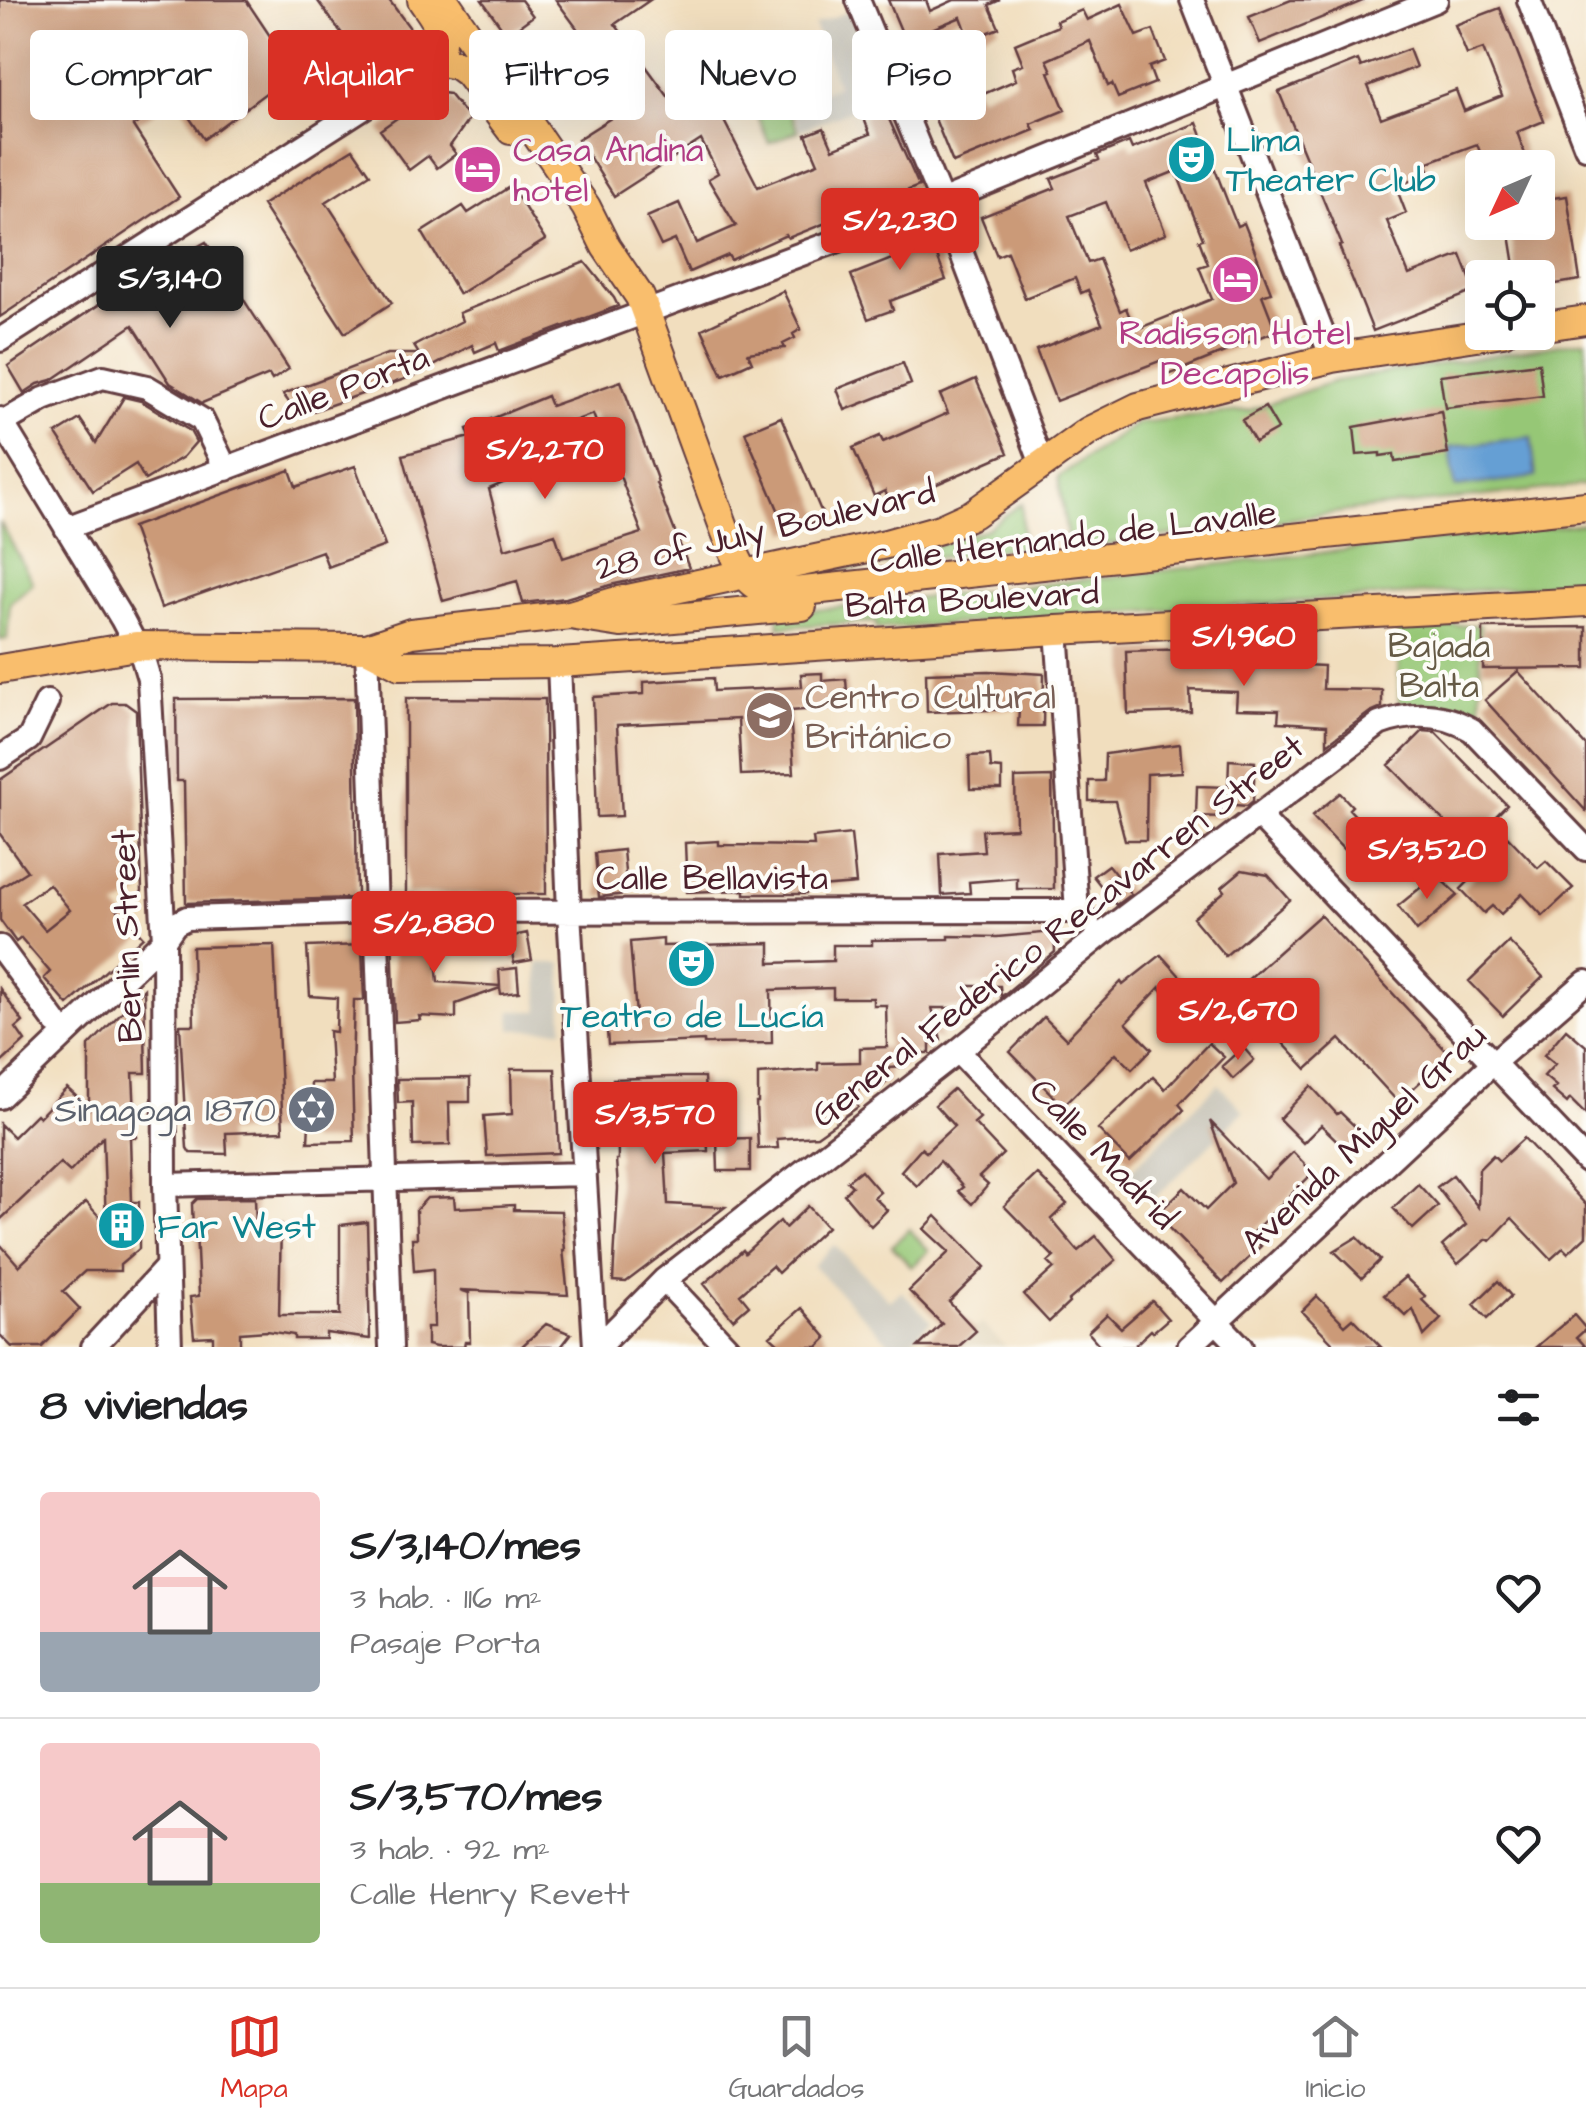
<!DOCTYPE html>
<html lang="es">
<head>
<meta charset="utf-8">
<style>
	:root { --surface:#fff; --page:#f2f2f2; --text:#202124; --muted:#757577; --line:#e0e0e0; --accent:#d93025 }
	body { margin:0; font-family:"Architects Daughter",sans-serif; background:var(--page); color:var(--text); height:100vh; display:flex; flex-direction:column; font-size:38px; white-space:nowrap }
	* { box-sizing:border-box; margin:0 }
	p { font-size:32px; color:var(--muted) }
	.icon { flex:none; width:55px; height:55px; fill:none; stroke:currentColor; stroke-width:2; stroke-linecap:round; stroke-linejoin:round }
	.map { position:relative; height:1347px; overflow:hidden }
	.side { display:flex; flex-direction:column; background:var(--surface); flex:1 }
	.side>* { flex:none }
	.guide { position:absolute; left:30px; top:30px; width:1000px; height:90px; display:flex; gap:20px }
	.needle { width:65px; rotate:226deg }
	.fabs { position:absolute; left:1465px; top:150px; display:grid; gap:20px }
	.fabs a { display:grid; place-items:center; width:90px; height:90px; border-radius:10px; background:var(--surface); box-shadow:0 10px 40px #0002; font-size:50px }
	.price { position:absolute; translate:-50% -85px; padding:0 22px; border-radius:10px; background:var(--accent); color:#fff; font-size:32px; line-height:65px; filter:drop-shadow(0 2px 5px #0008) }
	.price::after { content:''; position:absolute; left:50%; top:60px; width:30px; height:22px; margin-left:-15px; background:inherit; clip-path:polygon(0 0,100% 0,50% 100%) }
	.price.selected { background:#222; color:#fff }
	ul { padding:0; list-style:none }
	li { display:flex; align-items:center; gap:30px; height:250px; padding:0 40px }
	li+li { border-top:2px solid var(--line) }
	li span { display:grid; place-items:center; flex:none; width:280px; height:200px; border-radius:10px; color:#555 }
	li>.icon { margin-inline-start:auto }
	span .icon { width:120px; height:120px; fill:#fffc; stroke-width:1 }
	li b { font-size:42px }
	h2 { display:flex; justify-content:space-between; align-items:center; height:120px; padding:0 40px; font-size:42px }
	.chip { padding:0 35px; border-radius:10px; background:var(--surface); box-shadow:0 10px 40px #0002; font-size:35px; line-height:90px }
	.chip.selected { background:var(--accent); color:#fff }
	.dock { display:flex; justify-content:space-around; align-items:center; height:140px; border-top:2px solid var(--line); background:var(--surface); font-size:28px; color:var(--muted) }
	.dock a { display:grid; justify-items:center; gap:5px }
	.dock .selected { color:var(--accent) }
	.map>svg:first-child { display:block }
</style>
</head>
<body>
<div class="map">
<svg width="1586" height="1347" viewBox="0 0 1586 1347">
	<rect width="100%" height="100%" fill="#fdfcf7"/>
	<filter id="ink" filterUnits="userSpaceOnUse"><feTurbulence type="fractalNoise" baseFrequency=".01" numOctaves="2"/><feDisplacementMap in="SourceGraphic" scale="20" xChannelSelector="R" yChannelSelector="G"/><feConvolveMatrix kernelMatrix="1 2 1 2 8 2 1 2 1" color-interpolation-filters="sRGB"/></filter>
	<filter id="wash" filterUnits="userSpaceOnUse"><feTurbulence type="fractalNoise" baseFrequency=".0048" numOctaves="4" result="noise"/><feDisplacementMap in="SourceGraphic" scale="40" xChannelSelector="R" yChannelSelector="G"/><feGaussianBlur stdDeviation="2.25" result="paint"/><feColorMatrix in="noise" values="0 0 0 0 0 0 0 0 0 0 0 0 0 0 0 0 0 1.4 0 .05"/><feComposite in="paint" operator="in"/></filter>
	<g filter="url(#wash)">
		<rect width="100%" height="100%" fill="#f1debe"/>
		<path fill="#decfb1" d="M982 1323 1006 1347H956Z"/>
		<path fill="#c8c4b8" d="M849 11 884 97 800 130 770 56 788 49 808 98 838 86 814 25Z
			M538 963H562L563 1029 511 1030V1011H539Z
			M1218 1084 1244 1111 1151 1202 1125 1176Z
			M834 1245 890 1301 901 1291 931 1321 905 1347H894L813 1266Z"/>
		<path fill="#96c776" stroke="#707350" stroke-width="2.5" d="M781 91 798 131 769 143 752 103Z
			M1586 340V485L1356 510 1069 550 1058 477 1137 423 1250 410 1335 381Z
			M1022 503V547L826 572 933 547 986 529Z
			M0 522 33 583 10 603 7 639 0 640Z
			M1586 523V583L876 629V622L779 627 778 614Z
			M1480 625 1481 725 1436 706 1399 704 1398 626Z
			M909 1229 929 1251 912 1267 892 1246Z"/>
		<path fill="#659fd4" stroke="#585f80" stroke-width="2.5" d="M1531 437 1536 477 1455 487 1450 447Z"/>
		<g id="blocks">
			<path fill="#cb9a78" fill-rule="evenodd" d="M0 0H246L294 72 204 139 176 98 133 126 179 197 0 317Z
				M317 0H389L421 43 375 78Z
				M482 0H521L533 16 507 35Z
				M556 0H650L615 24 670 99 703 78 725 113 721 115 758 187 818 163 806 135 824 128 833 149 870 134 863 116 884 108 919 186 788 238 786 235 731 260 728 255 689 272 675 240 661 246 647 217 679 203 697 243 736 226 708 179 718 173 701 140 614 196 578 139 633 104Z
				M888 0H926L930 11 954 0H1000L989 5 999 28 970 40 961 17 905 40Z
				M1291 0H1363V1L1260 43 1249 17Z
				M1122 4 1137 36 1153 30 1165 61 1149 67 1155 83 1118 98 1112 84 1108 86 1090 41 1047 60 1052 71 1049 72 1065 110 1031 124 1034 130 953 163 922 87 968 69 979 96 1016 80 1012 68 1023 64 1015 44 1058 26 1056 21 1082 10 1087 20Z
				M1500 8 1544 121 1517 132 1530 168H1486L1477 144 1426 163 1430 172 1396 187 1406 213 1387 221 1409 275 1461 255 1475 291 1373 331 1339 246 1342 245 1279 92 1358 60 1361 67 1409 49 1416 67 1368 86 1381 118 1456 90 1464 111 1502 96 1483 49 1467 55 1455 25Z
				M434 92 449 94 469 119 450 146 456 154 437 168 428 156 409 170 380 130Z
				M1197 123 1237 226 1244 223 1271 292 1262 295 1276 331 1168 375 1162 360 1056 401 1036 350 1102 324 1088 290 1081 293 1075 278 1025 298 1007 252 997 256 981 217 1055 188 1051 179 1099 160 1097 155 1129 142 1132 149ZM1176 171 1203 239 1199 240 1208 264 1199 267 1212 299 1135 330 1126 308 1120 311 1099 259 1088 263 1069 216 1106 202 1125 250 1166 234 1146 183Z
				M353 149 370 174 326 202 392 303 345 333 262 205Z
				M511 186 545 240 459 294 422 232 463 206 468 213Z
				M1567 196 1580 280 1538 287V278H1517L1508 222H1538V200Z
				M925 224 946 280 890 301 893 310 868 319 851 275 902 255 895 235Z
				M206 242 289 369 272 380 269 375 202 403 170 383 133 325 52 380 38 384 24 393 8 366 125 287Z
				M585 262 614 298 618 306 499 351 496 343 475 352 472 345 419 374 299 416 283 394 387 354H419L414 346 462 321 459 313Z
				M783 291 801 329 793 334 795 338 783 344 785 348 748 353 752 362 723 375 702 329Z
				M903 363 911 384 845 410 837 389Z
				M1539 363 1543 396 1445 408 1440 375Z
				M976 379 1008 453 891 504 885 491 874 496 853 448 880 436 883 442 948 413 940 395Z
				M621 381 658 482 656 483 689 568 610 585 566 598 523 603 517 581 443 601 403 455 470 437 467 429 547 396 551 406ZM593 414 600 433 603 432 642 533 563 558 555 534 505 549 489 489 572 453 560 426Z
				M124 397 141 401 190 431 196 442 183 457 145 480 136 464 93 491 56 434 80 419 96 443Z
				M1265 407 1278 429 1255 442 1242 420Z
				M1441 411 1448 454 1395 462 1394 454 1380 456V453L1357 455 1354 427Z
				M781 417 824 518 788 533 745 432Z
				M355 466 385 546 328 567 322 551 161 608 132 527 290 470 296 487Z
				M1586 627V668L1483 669V628Z
				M1189 649V660L1324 666 1323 689 1382 690V707L1370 712 1327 744V725L1278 722 1279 710 1236 709 1237 692 1190 690 1191 712 1128 714 1126 651Z
				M989 671 1044 674 1043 726H1018L1019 709 927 712 926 673Z
				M1518 671 1586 746V811L1485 700Z
				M822 673V681L846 679 848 707 790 711 794 773 741 775 738 719 617 725 622 816 597 817 593 697 644 694V682L713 678 714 691 802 687 801 674Z
				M354 698 357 895 355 898 186 903 184 781H177L176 699Z
				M406 698 545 699 546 894H406Z
				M112 703H125L136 711 142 891 139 895 116 908 143 937 68 1005 44 978 50 972 21 938 16 942 0 920V888L27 871 0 834V780ZM49 884 70 910 45 930 22 903Z
				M1423 731 1435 732 1507 805 1492 820 1538 868 1546 861 1573 888 1543 916 1522 894 1501 914 1492 906 1484 913 1461 889 1486 864 1389 765Z
				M1180 744 1182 772 1147 774 1146 840H1125L1115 801H1089V781H1104L1105 754Z
				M990 755 991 768 1002 769V789H970L969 756Z
				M1229 760 1255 762 1253 801 1247 806 1223 804 1222 817 1196 816 1197 786 1228 787Z
				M1052 777 1054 889H1017V878L969 882 970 893 942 895 940 854 984 851 982 830 1016 828 1015 778Z
				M1340 793 1352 806 1349 809 1389 852 1366 873 1312 816Z
				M851 834 856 884 806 888V894H745V890L687 892 685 843 719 841V845L814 846 813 838Z
				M623 850 627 894 599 897 595 853Z
				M1108 865 1131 894 1116 905 1093 876Z
				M1242 870 1268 875 1290 900 1225 956 1193 918 1225 891 1222 887Z
				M1436 875 1458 895 1417 931 1398 906Z
				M1320 915 1450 1055 1398 1102 1340 1039 1307 1069 1235 991Z
				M463 927 464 949 435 951 438 982 500 986 499 970 517 968 519 992 501 994 500 988 456 1004V1018L419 1016 420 1020 395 1022 392 933Z
				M1054 932 1055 952 1001 997 1000 986H969V1008H932L941 1040 930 1038V1053H903L904 1067 889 1068V1079L882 1087 856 1088 858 1107 817 1136 777 1139 778 1148 758 1149 756 1103H758V1074L818 1070V1063L860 1062V1048L887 1047 886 1005H873V998H833V988L771 990 772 1043 704 1044V1041L608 1045 606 1016 636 1015 630 942 663 939V946L770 943V963L833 961V945H872V940L949 939V936L997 937Z
				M527 933 532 960 514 963 509 937Z
				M1509 942 1543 977 1503 1016 1469 981Z
				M274 945 283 1131 226 1133 227 1154 190 1153 187 1148 186 1134 180 1025H194L192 947Z
				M362 945 364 1000H354L352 1070 354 1141 308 1142 311 1083H332L329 1031 336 1032 337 998 310 996 307 947Z
				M1161 955 1197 995 1178 1010 1160 987 1126 1023 1152 1049 1132 1069 1116 1053 1063 1106 1010 1052 1044 1017 1066 1039 1121 982 1123 985Z
				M0 989 23 1022 16 1028 25 1041 0 1064Z
				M144 989 146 1073H133L136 1137H130L132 1202H139V1249L120 1265V1271H85L63 1291 80 1309 42 1347H12L0 1335V1244L19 1266 86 1202 106 1224 103 1137 70 1172 60 1163 0 1220V1124L13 1137 36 1114 39 1117 67 1088 89 1108V1046Z
				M1566 1029 1586 1046V1115L1570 1099 1567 1103 1552 1090 1556 1086 1544 1076 1555 1064 1544 1055Z
				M1209 1043 1224 1057 1179 1104 1184 1110 1130 1162 1098 1129 1153 1077 1165 1089Z
				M1243 1047 1254 1060 1233 1079 1222 1066Z
				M511 1069H555L559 1153 487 1156 484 1116 512 1114Z
				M671 1077H704L708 1151 665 1153 668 1204 725 1207 626 1282 613 1281 618 1188 616 1160H618L617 1101H613V1079Z
				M470 1078V1102H449L450 1145 413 1146 412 1102 398 1103 397 1079Z
				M1311 1086 1337 1114 1340 1112 1367 1138 1351 1154 1321 1125 1303 1143 1279 1119Z
				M953 1089 980 1118 974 1123 1003 1154 979 1177 988 1185 972 1204 958 1191 963 1187 940 1161 917 1186 901 1171 921 1148 926 1152 954 1126 935 1105Z
				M1210 1121 1266 1179 1293 1152 1313 1173 1250 1235 1261 1246 1223 1283 1156 1215 1184 1188 1206 1210 1233 1183Z
				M750 1138V1171H718L717 1139Z
				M1524 1138 1586 1205V1236L1568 1253 1563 1248 1551 1259 1512 1218 1490 1241 1487 1239 1458 1264 1442 1246 1466 1225 1437 1187 1453 1175 1478 1207 1479 1169 1493 1155 1499 1161Z
				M861 1170 880 1192 874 1197 887 1210 871 1226 844 1194 852 1186 847 1181Z
				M1037 1174 1067 1204 1051 1219 1078 1251 1096 1236 1116 1260 1068 1301 1069 1303 1049 1322 1024 1295 1054 1268 1048 1262 1054 1257 1004 1206Z
				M1418 1184 1438 1206 1413 1229 1393 1208Z
				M454 1197 455 1208 514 1205V1210L561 1211 565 1250H563L568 1295 460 1290 469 1293 470 1342H465L464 1347H436L427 1345V1327H434L433 1269 414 1271 412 1238H417L416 1210 427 1198Z
				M255 1198 256 1226 281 1224 279 1315H340V1225L367 1222 370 1339 326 1333V1339H294V1335L267 1331 240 1333V1347H213V1336L194 1337 190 1297 199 1296 196 1230 193 1231 192 1204 197 1199Z
				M808 1206 827 1227 778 1273 772 1266 740 1294 749 1305 733 1319 704 1284 743 1250 745 1253 780 1221 785 1228Z
				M936 1216 985 1267 949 1302 976 1331 958 1347H918L942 1324 909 1291 949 1252 924 1229Z
				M1357 1237 1380 1260 1362 1278 1334 1251Z
				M1405 1277 1425 1296 1422 1300 1441 1319 1424 1336 1413 1309 1406 1316 1384 1295Z
				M1498 1281 1511 1296 1487 1319 1474 1304Z
				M1317 1296 1345 1325 1353 1318 1381 1347H1337L1302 1311Z
				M1152 1301 1168 1319 1153 1332 1151 1330 1136 1344 1139 1347H1101L1088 1332 1107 1314 1121 1328Z
				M802 1308 827 1338 818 1347H782L770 1336Z
				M1574 1315 1586 1329 1577 1337 1586 1347H1536Z
				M546 1324 571 1334 561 1347H521Z"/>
		</g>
	</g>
	<g filter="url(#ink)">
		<use href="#blocks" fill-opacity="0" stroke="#633c41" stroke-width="2.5"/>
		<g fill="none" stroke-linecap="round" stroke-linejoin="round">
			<defs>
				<path id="minor" d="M858 0 949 220 1042 464
					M1192 0 1332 358
					M1529 0 1586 147
					M0 340 436 61
					M0 419 122 619 143 659 149 679 164 940 165 1185 170 1347
					M2 423 44 399 103 377 147 387 202 420 226 469
					M66 528 941 202 1436 0
					M1057 630 1077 911 1088 921
					M367 648 391 1347
					M559 663 569 912 595 1347
					M0 758 29 739 47 702
					M1258 815 1586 1161
					M0 947 56 1023
					M958 1051 1241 1347
					M0 1097 164 940 175 924 187 918 377 912 1077 911
					M165 1185 585 1174
					M664 1280 727 1347
					M93 1347 167 1267
					M598 1347 664 1280 958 1051 1102 934 1379 724C1411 712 1442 712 1472 730L1586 849
					M1189 1347 1493 1063 1586 982"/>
				<path id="major" d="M422 0C438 23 448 33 436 61L457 65 468 73 511 130
					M444 0 586 207 606 247 640 297 725 530C739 563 744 592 785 593L1586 506
					M1538 327 1586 320
					M576 616 621 623 802 606
					M367 648 400 665 559 663 1057 630 1586 602
					M0 669 136 646 367 648 411 633 570 615 614 602 886 544 940 529 973 514 1089 431 1138 407 1332 358 1503 332"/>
			</defs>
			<use href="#minor" stroke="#633c41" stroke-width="28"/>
			<use href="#major" stroke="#633c41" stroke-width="32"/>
			<use href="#minor" stroke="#fff" stroke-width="22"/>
			<use href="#major" stroke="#f9be6d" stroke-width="28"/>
		</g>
	</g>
	<defs>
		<symbol id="theatre-disc" viewBox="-11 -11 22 22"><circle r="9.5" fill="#0f9aa8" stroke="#fdfcf7"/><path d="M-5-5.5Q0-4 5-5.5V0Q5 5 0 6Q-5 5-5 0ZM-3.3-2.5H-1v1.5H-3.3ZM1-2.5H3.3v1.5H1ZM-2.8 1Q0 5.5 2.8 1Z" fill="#fff"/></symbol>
		<symbol id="hotel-disc" viewBox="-11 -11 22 22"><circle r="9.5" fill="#d1479c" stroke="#fdfcf7"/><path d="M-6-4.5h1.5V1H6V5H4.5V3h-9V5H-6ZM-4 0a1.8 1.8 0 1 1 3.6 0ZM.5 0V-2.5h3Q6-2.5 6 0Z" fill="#fff"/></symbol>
		<symbol id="university-disc" viewBox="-11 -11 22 22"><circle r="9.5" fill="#8d6e63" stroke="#fdfcf7"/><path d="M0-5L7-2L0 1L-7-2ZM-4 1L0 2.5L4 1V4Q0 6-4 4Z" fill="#fff"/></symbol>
		<symbol id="synagogue-disc" viewBox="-11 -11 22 22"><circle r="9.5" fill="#6b7280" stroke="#fdfcf7"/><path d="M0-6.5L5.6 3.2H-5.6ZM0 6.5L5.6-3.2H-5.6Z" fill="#fff"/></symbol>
		<symbol id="building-disc" viewBox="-11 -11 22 22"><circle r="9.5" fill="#0f9aa8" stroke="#fdfcf7"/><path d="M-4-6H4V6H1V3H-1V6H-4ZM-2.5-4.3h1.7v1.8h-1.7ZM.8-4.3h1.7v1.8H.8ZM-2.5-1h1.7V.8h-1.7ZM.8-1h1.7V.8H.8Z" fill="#fff"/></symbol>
	</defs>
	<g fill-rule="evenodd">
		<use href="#theatre-disc" x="1164" y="132" width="55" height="55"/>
		<use href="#hotel-disc" x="450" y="142" width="55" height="55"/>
		<use href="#hotel-disc" x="1208" y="252" width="55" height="55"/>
		<use href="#university-disc" x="742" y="688" width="55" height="55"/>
		<use href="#theatre-disc" x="664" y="936" width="55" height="55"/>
		<use href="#synagogue-disc" x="284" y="1082" width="55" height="55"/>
		<use href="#building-disc" x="94" y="1198" width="55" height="55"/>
	</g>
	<g text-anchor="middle" stroke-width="8" stroke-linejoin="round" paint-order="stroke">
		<g font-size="35" fill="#0d838f" stroke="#fdfcf7" text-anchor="start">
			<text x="1226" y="151">Lima<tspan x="1226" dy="40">Theater Club</tspan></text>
			<text x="692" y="1027" text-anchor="middle">Teatro de Lucía</text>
			<text x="157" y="1238">Far West</text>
		</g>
		<g font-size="35" fill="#b23c85" stroke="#fdfcf7" text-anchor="start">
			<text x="513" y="161">Casa Andina<tspan x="513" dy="40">hotel</tspan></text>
			<text x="1235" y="344" text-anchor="middle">Radisson Hotel<tspan x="1235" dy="40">Decapolis</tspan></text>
		</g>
		<g font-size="35" fill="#4a1f2b" stroke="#fdfcf7">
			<text transform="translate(343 387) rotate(-21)" y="12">Calle Porta</text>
			<text transform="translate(765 529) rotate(-13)" y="12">28 of July Boulevard</text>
			<text transform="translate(1073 536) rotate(-7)" y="12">Calle Hernando de Lavalle</text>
			<text transform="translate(972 598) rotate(-3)" y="12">Balta Boulevard</text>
			<text x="712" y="889">Calle Bellavista</text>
			<text transform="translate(1057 930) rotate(-38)" y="12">General Federico Recavarren Street</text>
			<text transform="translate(126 936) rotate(-92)" y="12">Berlin Street</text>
			<text transform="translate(1363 1138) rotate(-43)" y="12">Avenida Miguel Grau</text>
			<text transform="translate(1104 1153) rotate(46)" y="12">Calle Madrid</text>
		</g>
		<g font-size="35" fill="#655a45" stroke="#fdfcf7">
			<text x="1439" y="657">Bajada<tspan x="1439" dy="40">Balta</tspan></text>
		</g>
		<g font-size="35" fill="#785e54" stroke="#fdfcf7" text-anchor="start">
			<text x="805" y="708">Centro Cultural<tspan x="805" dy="40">Británico</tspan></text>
		</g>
		<g font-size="35" fill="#5b616d" stroke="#fdfcf7" text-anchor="end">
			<text x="276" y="1121">Sinagoga 1870</text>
		</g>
	</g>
</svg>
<div class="fabs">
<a><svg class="needle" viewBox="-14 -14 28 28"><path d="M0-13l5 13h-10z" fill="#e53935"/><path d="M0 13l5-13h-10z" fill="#757577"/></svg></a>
<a><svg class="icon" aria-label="locate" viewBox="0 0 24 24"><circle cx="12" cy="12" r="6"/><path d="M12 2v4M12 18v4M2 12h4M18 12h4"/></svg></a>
</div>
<b class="price" style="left:900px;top:273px">S/2,230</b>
<b class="price selected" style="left:170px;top:331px">S/3,140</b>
<b class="price" style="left:545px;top:502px">S/2,270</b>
<b class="price" style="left:1244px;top:689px">S/1,960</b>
<b class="price" style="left:1427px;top:902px">S/3,520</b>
<b class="price" style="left:434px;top:976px">S/2,880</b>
<b class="price" style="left:1238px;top:1063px">S/2,670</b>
<b class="price" style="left:655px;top:1167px">S/3,570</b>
<div class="guide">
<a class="chip">Comprar</a>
<a class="chip selected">Alquilar</a>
<a class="chip">Filtros</a>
<a class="chip">Nuevo</a>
<a class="chip">Piso</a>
</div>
</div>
<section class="side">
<h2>8 viviendas<svg class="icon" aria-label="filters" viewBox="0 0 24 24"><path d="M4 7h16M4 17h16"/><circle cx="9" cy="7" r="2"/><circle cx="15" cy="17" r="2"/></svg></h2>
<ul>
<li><span style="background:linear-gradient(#f6c9c9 70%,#9aa5b1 0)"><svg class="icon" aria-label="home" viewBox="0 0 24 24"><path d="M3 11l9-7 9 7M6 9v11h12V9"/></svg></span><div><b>S/3,140/mes</b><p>3 hab. · 116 m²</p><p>Pasaje Porta</p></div><svg class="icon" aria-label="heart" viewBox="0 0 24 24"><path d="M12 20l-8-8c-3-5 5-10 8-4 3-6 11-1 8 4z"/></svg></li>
<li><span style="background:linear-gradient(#f6c9c9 70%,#8fb573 0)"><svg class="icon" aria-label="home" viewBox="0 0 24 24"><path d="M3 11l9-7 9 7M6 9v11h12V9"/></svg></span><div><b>S/3,570/mes</b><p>3 hab. · 92 m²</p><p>Calle Henry Revett</p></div><svg class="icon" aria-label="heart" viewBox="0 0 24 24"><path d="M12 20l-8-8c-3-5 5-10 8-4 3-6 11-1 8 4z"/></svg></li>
</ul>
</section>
<nav class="dock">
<a class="selected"><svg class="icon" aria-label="map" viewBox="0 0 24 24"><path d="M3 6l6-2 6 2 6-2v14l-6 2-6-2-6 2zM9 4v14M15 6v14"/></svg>Mapa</a>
<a><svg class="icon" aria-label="saved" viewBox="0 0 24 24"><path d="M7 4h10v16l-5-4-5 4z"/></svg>Guardados</a>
<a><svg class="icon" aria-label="home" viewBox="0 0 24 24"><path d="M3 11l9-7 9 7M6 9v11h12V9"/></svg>Inicio</a>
</nav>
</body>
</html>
